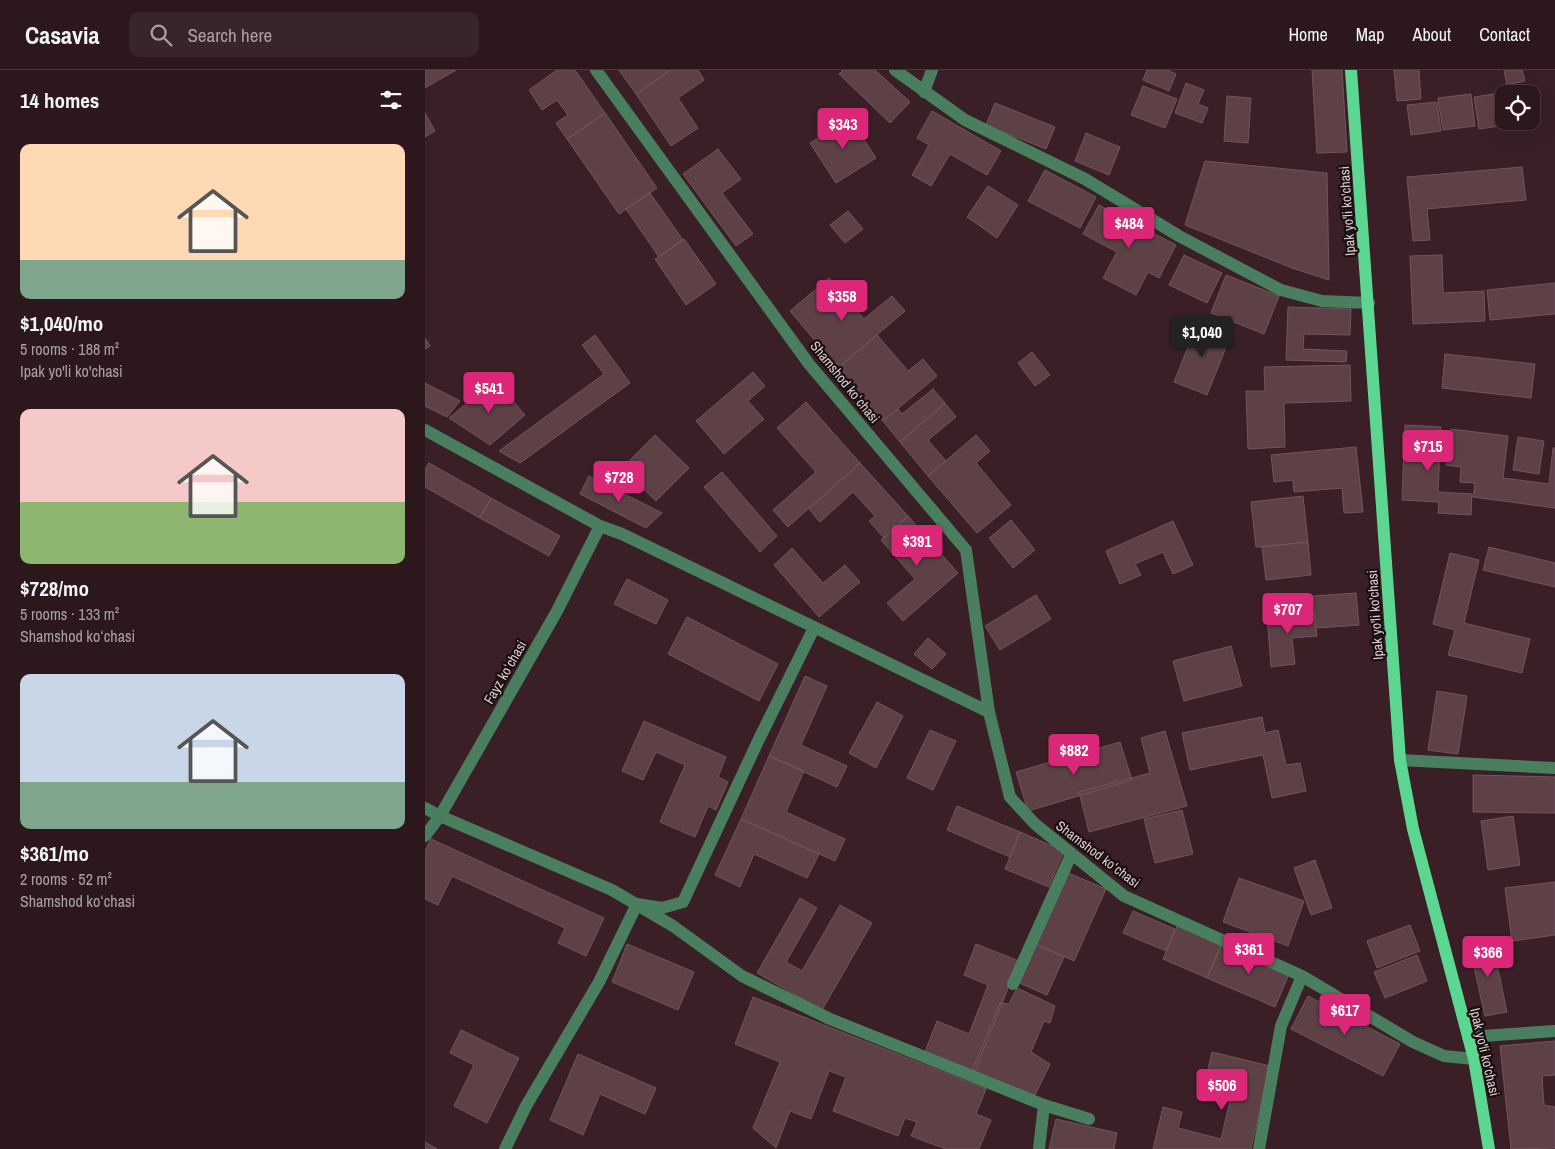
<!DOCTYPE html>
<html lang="en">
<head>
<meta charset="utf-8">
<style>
	:root { --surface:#2c181c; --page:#382529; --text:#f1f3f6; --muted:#a6a0a3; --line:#48373b; --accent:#db2777 }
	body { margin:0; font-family:"Archivo Narrow",sans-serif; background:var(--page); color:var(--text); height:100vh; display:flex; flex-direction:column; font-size:19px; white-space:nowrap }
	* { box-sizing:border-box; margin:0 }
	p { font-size:16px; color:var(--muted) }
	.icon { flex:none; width:28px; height:28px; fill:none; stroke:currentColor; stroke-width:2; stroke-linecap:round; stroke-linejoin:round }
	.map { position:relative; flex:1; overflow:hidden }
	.panel { display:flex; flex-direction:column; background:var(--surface); width:425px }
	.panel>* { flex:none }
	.controls { position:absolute; left:1070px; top:15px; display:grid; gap:10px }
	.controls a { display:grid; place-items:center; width:45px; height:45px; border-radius:10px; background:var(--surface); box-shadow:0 5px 20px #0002,0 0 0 1px var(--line); font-size:25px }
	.price { position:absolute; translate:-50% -42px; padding:0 11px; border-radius:5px; background:var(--accent); color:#fff; font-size:16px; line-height:32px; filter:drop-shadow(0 1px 2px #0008) }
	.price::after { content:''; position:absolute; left:50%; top:30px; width:15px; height:11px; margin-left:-8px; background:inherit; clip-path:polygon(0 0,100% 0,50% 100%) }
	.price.selected { background:#222; color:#fff }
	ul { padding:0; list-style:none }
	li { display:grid; align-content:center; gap:10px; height:265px; padding:0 20px }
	li span { display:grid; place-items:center; height:155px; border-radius:10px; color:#555 }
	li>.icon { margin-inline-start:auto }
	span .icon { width:90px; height:90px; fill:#fffc; stroke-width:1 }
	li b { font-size:21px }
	h2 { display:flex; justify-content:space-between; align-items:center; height:60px; padding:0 20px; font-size:21px }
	header { display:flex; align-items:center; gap:30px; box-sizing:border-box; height:70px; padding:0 25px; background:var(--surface); border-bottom:1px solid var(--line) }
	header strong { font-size:24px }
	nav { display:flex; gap:28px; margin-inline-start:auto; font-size:18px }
	.search { width:350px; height:45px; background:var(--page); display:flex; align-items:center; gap:12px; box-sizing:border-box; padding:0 18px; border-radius:10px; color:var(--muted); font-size:19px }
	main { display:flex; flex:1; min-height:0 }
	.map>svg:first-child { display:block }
</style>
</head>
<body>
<header>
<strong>Casavia</strong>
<div class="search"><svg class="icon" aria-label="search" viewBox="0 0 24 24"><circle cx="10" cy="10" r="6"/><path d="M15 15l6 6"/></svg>Search here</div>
<nav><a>Home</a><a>Map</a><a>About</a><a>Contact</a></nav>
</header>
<main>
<section class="panel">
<h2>14 homes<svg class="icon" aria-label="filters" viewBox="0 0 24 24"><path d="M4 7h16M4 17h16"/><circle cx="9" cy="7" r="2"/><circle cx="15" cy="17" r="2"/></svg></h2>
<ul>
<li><span style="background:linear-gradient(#ffd9b3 75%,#7fa58c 0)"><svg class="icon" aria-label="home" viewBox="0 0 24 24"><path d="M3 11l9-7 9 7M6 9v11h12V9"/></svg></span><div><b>$1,040/mo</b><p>5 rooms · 188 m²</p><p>Ipak yo'li ko'chasi</p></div></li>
<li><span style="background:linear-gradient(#f6c9c9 60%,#8fb573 0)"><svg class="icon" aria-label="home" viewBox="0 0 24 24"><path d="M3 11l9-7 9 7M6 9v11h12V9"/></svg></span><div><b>$728/mo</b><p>5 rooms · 133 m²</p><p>Shamshod koʻchasi</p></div></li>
<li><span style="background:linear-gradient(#c9d6e8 70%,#7fa58c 0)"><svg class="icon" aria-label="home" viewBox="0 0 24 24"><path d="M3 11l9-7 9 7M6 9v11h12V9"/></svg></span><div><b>$361/mo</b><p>2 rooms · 52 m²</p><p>Shamshod koʻchasi</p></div></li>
</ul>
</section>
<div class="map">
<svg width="1130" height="1079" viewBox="0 0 1130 1079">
	<rect width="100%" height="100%" fill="#3a2026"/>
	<path fill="#5d4147" stroke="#73555c" d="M0 0H31L0 18Z
		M132 0H150L180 43 142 69 131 53 143 45 132 30 117 40 104 20Z
		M194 0H246L211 24Z
		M246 0H273L279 10 253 28 273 58 246 76 211 24Z
		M418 0H450L485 32 465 53 414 4Z
		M722 0H742L751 4 744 21 718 10Z
		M887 0H917L922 82 892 83Z
		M969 0H994L996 29 972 31Z
		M1079 0H1097L1100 11 1082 15Z
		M761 13 779 20 773 34 783 38 777 53 750 43Z
		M718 16 752 29 740 58 706 45Z
		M1107 18 1110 34 1106 35V24H1079V51L1101 52 1054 59 1049 27Z
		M1046 24 1050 56 1018 60 1013 28Z
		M802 26 826 28 823 73 799 71Z
		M1012 32 1016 61 986 65 982 35Z
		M570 33 630 57 621 79 561 55Z
		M507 41 576 81 562 105 525 84 506 116 487 105 504 75 492 68Z
		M0 43 10 61 0 67Z
		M180 43 232 118 194 144 142 69Z
		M425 48 451 88 411 113 385 73Z
		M661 63 695 77 684 105 650 91Z
		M293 79 316 109 297 123 328 164 311 176 258 104Z
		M780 91 902 103 904 210 867 198 760 155Z
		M1097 97 1101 130 1002 139 1005 170 988 171 982 107Z
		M620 100 671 127 655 158 603 131Z
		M563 116 593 135 572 168 542 147Z
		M225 123 258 170 234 187 201 139Z
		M674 135 751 175 734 208 723 202 711 225 678 208 692 182 658 164Z
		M423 141 438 159 420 173 405 155Z
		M259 169 291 214 261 235 230 189Z
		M759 185 797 203 782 233 744 215Z
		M1017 185 1018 223 1059 221 1060 251 988 254 985 186Z
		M801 205 854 226 839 264 786 243Z
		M404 208 439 249 467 226 480 241 413 298 365 241Z
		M1130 213V244L1065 250 1062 220Z
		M863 237 926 239 925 265 879 264 878 279 922 281 921 292 861 290Z
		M773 252 806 265 782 325 749 312Z
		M170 265 205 313 95 393 74 381 179 304 157 275Z
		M452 265 483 301 498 289 512 306 458 351 413 298Z
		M0 268 5 276 0 279Z
		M607 282 625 305 610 316 593 293Z
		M1020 284 1110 294 1106 328 1017 318Z
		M925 295 926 331 859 333 860 377 823 379 821 321H840L839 297Z
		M328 302 340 316 323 331 339 349 299 384 271 351Z
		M70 310 100 345 65 375 24 348Z
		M0 313 35 331 22 347 0 336Z
		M508 319 520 333 475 372 458 351 473 339 477 344Z
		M381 332 435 393 363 457 348 440 391 402 352 358Z
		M520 333 531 347 503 370 521 391 503 406 475 372Z
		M980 355 1016 357 1013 422 1047 424 1046 445 1013 443 1014 432 977 430Z
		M1026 359 1083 366 1078 408 1124 414 1128 378H1130V438L1048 427 1050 413 1035 412 1036 397 1021 395Z
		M230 365 264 398 231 431 197 398Z
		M551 365 565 381 551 393 586 435 552 463 503 406Z
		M1093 367 1119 371 1114 404 1088 400Z
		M931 377 938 442 919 443 917 418 869 422 868 410 849 412 846 385Z
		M4 393 66 428 55 448 0 417V399Z
		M435 393 483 446 459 468 444 451 450 446 428 422 395 452 384 439Z
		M297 402 352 466 335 482 279 417Z
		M164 406 237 443 221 458 155 424Z
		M878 426 883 472 831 477 826 432Z
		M66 428 135 466 124 486 55 448Z
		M483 446 533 503 478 551 462 533 490 509 456 470Z
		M586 450 610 480 588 498 564 468Z
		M748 451 768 495 748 504 738 482 710 494 716 505 695 514 681 481Z
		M883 472 886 505 841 510 837 477Z
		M1064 477 1130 493V517L1058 500Z
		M367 478 398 513 420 495 435 512 394 547 349 495Z
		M1025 483 1054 490 1039 553 1105 569 1097 603 1023 585 1030 560 1008 554Z
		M202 509 243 530 231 554 189 534Z
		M931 523 934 555 891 558 888 526Z
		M611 525 626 549 575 580 560 556Z
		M889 542 892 566 867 568 870 594 846 597 842 546Z
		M262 547 353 594 334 631 243 584Z
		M503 568 521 584 507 599 489 584Z
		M806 576 817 616 759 631 748 591Z
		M380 606 402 616 376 675 422 696 412 717 344 686Z
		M1012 621 1042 626 1033 684 1003 680Z
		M452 632 478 646 451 698 424 683Z
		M837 647 840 663 853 660 861 695 875 693 881 721 847 728 838 685 765 700 757 663Z
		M219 651 301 687 293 707 303 712 291 740 283 736 270 767 235 752 260 695 231 682 218 710 197 701Z
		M505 660 531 671 508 720 482 708Z
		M740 661 762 736 664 762 654 722 725 703 716 668Z
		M695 672 707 710 603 741 591 702Z
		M344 686 379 701 361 742 420 769 410 791 316 749Z
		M1048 705 1130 707V743L1048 742Z
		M532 736 595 762 585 787 522 760Z
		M757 740 768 784 730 793 719 749Z
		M1088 746 1095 795 1063 800 1056 751Z
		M316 749 394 784 382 808 329 784 315 817 290 805Z
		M595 762 639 781 624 817 580 799Z
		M6 769 179 848 161 886 133 873 140 858 27 806 13 835 0 829V781Z
		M890 790 907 838 886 845 869 798Z
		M641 802 681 819 649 891 609 873Z
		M814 808 879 831 863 876 798 852Z
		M1130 812V865L1087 871 1080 818Z
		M375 828 392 838 361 892 377 901 415 835 447 853 397 940 332 903Z
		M708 841 750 859 741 881 698 863Z
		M753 854 797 873 782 908 738 889Z
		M985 855 995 881 952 898 942 871Z
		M1067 870 1082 942 1060 946 1044 875Z
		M609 873 639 887 622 925 592 912Z
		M797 873 865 902 850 937 782 908Z
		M202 874 269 902 253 940 187 912Z
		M551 874 594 891 550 1001 500 982 512 951 544 964 563 915 539 905Z
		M992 885 1002 911 960 928 949 902Z
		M592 918 630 936 625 953 619 951 606 982 625 994 610 1025 547 1001 575 933 584 934Z
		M883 926 975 974 958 1006 866 959Z
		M328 927 561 1019 551 1044 566 1050 554 1079H521L486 1066 492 1052 480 1048 473 1066 408 1041 421 1007 404 1001 386 1049 365 1041 351 1078 328 1058 355 992 310 974Z
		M36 960 94 988 62 1053 29 1036 49 995 25 983Z
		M1130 971V1005L1117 1006 1119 1035 1130 1037V1078L1086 1079 1075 976Z
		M787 982 845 996 826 1079H728L738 1037 757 1042 753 1058 796 1069 811 1005 783 999Z
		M153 984 231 1018 220 1044 175 1024 158 1065 125 1050Z
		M631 1049 692 1063 689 1079H624Z
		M0 1072 12 1079H0Z"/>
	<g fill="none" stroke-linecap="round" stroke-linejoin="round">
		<path stroke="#497f5e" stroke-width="12" d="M171 0 384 294 541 480 564 642
			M470 0 540 50 660 109 754 166 856 220 897 231 944 233
			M499 22 507 0
			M0 360 175 456 197 464 564 642 585 727 610 754 699 826 877 906 988 972 1019 986 1049 989
			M975 690 1130 698
			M0 738 15 746 132 541 175 456
			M0 766 15 746 187 820 248 856 317 906 405 949 619 1035 664 1049
			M588 914 646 785
			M1043 967 1130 961
			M80 1079 101 1036 174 912 212 834 237 838 258 832 334 669 389 558
			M614 1079 619 1035
			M834 1079 856 956 877 906"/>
		<path stroke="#5cd792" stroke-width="12" d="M926 0 975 690 988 759 1049 989 1064 1079"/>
	</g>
	<g text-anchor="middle" stroke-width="4.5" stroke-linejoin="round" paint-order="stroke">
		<g font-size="14" fill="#ddcccf" stroke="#190e10">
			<text transform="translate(922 141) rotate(-94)" y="5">Ipak yo'li ko'chasi</text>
			<text transform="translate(420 312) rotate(51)" y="5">Shamshod koʻchasi</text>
			<text transform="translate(950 545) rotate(-94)" y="5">Ipak yo'li ko'chasi</text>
			<text transform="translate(80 602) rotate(-60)" y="5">Fayz koʻchasi</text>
			<text transform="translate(673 784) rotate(37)" y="5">Shamshod koʻchasi</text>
			<text transform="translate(1060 982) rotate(77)" y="5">Ipak yo'li ko'chasi</text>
		</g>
	</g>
</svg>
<div class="controls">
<a><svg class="icon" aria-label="locate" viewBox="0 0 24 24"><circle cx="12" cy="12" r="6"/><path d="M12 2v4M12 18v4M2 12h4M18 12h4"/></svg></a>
</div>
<b class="price" style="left:418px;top:80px">$343</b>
<b class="price" style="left:704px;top:179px">$484</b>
<b class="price" style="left:417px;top:252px">$358</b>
<b class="price selected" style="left:777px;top:288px">$1,040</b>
<b class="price" style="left:64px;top:344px">$541</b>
<b class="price" style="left:1003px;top:402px">$715</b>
<b class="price" style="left:194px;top:433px">$728</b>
<b class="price" style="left:492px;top:497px">$391</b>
<b class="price" style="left:863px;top:565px">$707</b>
<b class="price" style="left:649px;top:706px">$882</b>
<b class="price" style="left:824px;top:905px">$361</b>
<b class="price" style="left:1063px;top:908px">$366</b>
<b class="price" style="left:920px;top:966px">$617</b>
<b class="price" style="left:797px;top:1041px">$506</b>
</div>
</main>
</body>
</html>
